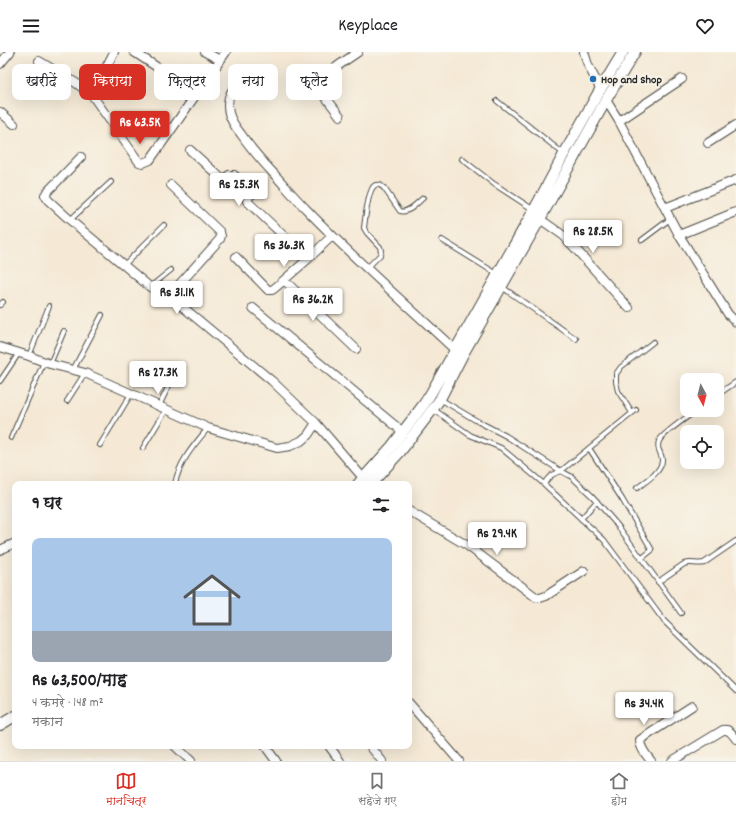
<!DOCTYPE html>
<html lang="hi">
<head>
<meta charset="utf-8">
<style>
	:root { --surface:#fff; --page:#f6f6f6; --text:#202124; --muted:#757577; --line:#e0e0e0; --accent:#d93025 }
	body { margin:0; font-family:Dekko,"Playpen Sans Deva",sans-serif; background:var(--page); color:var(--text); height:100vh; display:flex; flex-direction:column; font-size:15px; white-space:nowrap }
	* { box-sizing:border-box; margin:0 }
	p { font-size:13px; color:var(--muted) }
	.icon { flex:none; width:22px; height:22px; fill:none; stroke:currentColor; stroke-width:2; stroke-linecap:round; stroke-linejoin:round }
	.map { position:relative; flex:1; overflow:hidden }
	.panel { position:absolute; left:12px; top:429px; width:400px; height:268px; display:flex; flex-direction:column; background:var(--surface); border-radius:8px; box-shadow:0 4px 16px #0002 }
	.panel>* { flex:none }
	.guide { position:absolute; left:12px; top:12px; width:400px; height:36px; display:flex; gap:8px }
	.needle { width:26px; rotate:173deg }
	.controls { position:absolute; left:680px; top:321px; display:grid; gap:8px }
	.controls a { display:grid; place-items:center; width:44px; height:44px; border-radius:8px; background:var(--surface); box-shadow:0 4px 16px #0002; font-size:20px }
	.price { position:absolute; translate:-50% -34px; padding:0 9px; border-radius:4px; background:#fff; color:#222; font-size:13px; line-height:26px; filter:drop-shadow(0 1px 2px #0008) }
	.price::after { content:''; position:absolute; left:50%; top:24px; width:12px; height:9px; margin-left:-6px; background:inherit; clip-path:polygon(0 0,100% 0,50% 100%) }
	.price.current { background:var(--accent); color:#fff }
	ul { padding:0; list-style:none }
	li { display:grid; align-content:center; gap:8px; height:212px; padding:0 20px }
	li span { display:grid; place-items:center; height:124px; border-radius:8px; color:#555 }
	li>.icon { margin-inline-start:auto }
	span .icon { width:72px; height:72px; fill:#fffc; stroke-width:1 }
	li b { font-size:17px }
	h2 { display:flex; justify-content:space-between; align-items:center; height:48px; padding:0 20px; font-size:17px }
	.tag { padding:0 14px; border-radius:8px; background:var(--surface); box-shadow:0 4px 16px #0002; font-size:14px; line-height:36px }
	.tag.current { background:var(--accent); color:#fff }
	header { display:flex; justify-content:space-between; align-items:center; height:52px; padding:0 20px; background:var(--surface); font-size:18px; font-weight:600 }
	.tabs { display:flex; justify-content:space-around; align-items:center; height:56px; border-top:1px solid var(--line); background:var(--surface); font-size:11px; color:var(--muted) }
	.tabs a { display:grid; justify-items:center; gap:2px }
	.tabs .current { color:var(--accent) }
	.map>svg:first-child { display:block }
</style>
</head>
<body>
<header><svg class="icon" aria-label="menu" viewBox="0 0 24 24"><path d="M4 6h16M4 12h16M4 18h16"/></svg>Keyplace<svg class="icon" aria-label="heart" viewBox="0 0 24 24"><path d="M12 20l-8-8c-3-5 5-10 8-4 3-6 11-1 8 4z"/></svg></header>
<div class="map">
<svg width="736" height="709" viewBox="0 0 736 709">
	<rect width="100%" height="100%" fill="#f7f3e8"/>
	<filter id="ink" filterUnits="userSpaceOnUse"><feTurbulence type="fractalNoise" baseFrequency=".025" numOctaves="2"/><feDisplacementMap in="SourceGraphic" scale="8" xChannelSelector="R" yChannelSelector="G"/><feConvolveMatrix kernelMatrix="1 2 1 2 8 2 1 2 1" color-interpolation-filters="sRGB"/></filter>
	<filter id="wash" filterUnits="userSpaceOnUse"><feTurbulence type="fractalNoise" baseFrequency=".012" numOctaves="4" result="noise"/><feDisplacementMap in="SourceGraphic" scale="16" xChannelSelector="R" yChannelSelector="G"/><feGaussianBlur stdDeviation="0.9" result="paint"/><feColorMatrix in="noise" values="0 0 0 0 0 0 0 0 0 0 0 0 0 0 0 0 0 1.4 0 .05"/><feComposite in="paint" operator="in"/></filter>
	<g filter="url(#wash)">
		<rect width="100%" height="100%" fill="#f5e9d5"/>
	</g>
	<g filter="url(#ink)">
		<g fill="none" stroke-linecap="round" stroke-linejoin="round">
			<defs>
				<path id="service" d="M497 49 564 102
					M462 107 494 132 534 158
					M70 168 111 130
					M442 188 497 222
					M642 188 670 167
					M124 213 164 173
					M367 216 380 203 381 199 380 195 367 181 364 176C365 168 368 139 374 134 376 132 378 133 380 133L384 136 400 159C408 162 417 151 423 146
					M150 235 171 218
					M502 235 576 287
					M0 253 3 250
					M29 304 49 254
					M50 312 64 279
					M73 318 102 263
					M0 329 19 301
					M717 343 736 330
					M440 347 477 369 506 384 561 419 572 425 593 445 618 474 681 561
					M67 349 85 321
					M159 354 176 319
					M433 357 470 383 501 396 544 432 604 488 664 569 736 639
					M632 361 618 339 616 330V322L621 315 653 290
					M11 386 44 310
					M100 393 131 342
					M143 396 166 358
					M589 396 622 447 652 498 641 507
					M175 432C179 410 194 393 208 376
					M544 432C549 424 552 422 561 419L636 358
					M637 436C645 430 663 419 662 407 661 399 656 398 659 389 663 381 689 364 697 358
					M581 467 597 449
					M658 530 684 512C691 509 696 513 704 511L736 489"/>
				<path id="minor" d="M134 0 166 21
					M205 0 220 8
					M584 0 588 13 601 38
					M39 9 76 31 92 43 139 110 143 111 150 108 226 0
					M0 12 10 0
					M251 18C238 32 224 40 229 61 231 69 236 76 241 82 251 97 262 109 274 122 285 134 295 146 307 158 354 207 405 251 455 298
					M92 43 114 0
					M606 48 619 69 679 183 728 262 736 270
					M0 60 14 72
					M340 64 318 35C318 34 317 33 317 32 318 27 352 4 358 0
					M619 69 682 27
					M708 91 736 73
					M190 98 222 127H225L229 123H234L250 138 252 142 248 146 247 149 248 150 308 207
					M81 105 47 140 45 143 48 148 70 168 150 235 178 251 272 329 316 371 364 427
					M665 156 736 128
					M540 167 564 184 629 256
					M679 183 736 160
					M236 205 268 238H272L276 235 308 207 332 184
					M284 228 356 297
					M168 245 220 187 221 184 220 180 171 133
					M253 256 403 380
					M0 295 29 304 50 312 85 321 208 376 277 396 290 394 301 389 308 383 316 371
					M409 459 468 494 537 546H540L546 544 584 519
					M0 498 15 491
					M409 651 459 709
					M175 694 191 709
					M265 694 276 709
					M329 694 340 709
					M370 694 382 709
					M651 709C646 703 640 696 640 688L692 654
					M672 709 723 678C730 677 732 682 736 687"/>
				<path id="tertiary" d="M358 432 392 394 424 352 431 341 534 158 564 102 597 43 623 0
					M371 432 400 400 433 357 440 347 463 302 540 167 606 48 635 0
					M0 673 15 664"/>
			</defs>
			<use href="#service" stroke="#494844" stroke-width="6"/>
			<use href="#minor" stroke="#494844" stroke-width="10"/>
			<use href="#tertiary" stroke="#494844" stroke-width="12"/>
			<use href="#service" stroke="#fff" stroke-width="4"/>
			<use href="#minor" stroke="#fff" stroke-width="8"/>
			<use href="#tertiary" stroke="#fff" stroke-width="10"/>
		</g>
	</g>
	<circle fill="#1f6fb2" stroke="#f7f3e8" stroke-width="1.5" cx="593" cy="27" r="4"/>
	<g text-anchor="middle" stroke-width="4" stroke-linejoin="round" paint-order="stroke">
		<g font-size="12" font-weight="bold" fill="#2b2b2b" stroke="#f7f3e8" text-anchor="start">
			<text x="601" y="31">Hop and Shop</text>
		</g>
	</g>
</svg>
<div class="controls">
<a><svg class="needle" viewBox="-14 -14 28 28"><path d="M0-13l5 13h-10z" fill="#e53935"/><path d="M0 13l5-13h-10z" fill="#757577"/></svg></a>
<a><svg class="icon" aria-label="locate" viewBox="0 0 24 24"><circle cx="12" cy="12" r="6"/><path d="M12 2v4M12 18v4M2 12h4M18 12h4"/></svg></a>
</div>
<b class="price current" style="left:140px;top:93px">Rs 63.5K</b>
<b class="price" style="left:239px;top:155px">Rs 25.3K</b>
<b class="price" style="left:593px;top:202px">Rs 28.5K</b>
<b class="price" style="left:284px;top:216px">Rs 36.3K</b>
<b class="price" style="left:177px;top:263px">Rs 31.1K</b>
<b class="price" style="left:313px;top:270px">Rs 36.2K</b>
<b class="price" style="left:158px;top:343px">Rs 27.3K</b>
<b class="price" style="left:497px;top:504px">Rs 29.4K</b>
<b class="price" style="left:644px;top:674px">Rs 34.4K</b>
<div class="guide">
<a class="tag">खरीदें</a>
<a class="tag current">किराया</a>
<a class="tag">फ़िल्टर</a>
<a class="tag">नया</a>
<a class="tag">फ़्लैट</a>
</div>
<section class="panel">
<h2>9 घर<svg class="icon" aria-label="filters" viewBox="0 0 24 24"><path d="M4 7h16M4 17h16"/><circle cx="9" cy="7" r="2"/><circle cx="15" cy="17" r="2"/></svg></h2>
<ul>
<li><span style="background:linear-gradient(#a9c7e8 75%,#9aa5b1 0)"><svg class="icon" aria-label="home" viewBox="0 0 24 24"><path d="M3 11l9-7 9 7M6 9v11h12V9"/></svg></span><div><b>Rs 63,500/माह</b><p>4 कमरे · 148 m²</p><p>मकान</p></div></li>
</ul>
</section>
</div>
<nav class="tabs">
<a class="current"><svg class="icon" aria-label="map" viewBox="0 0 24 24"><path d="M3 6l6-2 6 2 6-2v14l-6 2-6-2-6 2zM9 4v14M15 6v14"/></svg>मानचित्र</a>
<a><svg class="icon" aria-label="saved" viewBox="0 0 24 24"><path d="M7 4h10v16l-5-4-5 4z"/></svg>सहेजे गए</a>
<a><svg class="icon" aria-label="home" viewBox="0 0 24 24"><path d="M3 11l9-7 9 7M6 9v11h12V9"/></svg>होम</a>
</nav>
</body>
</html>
